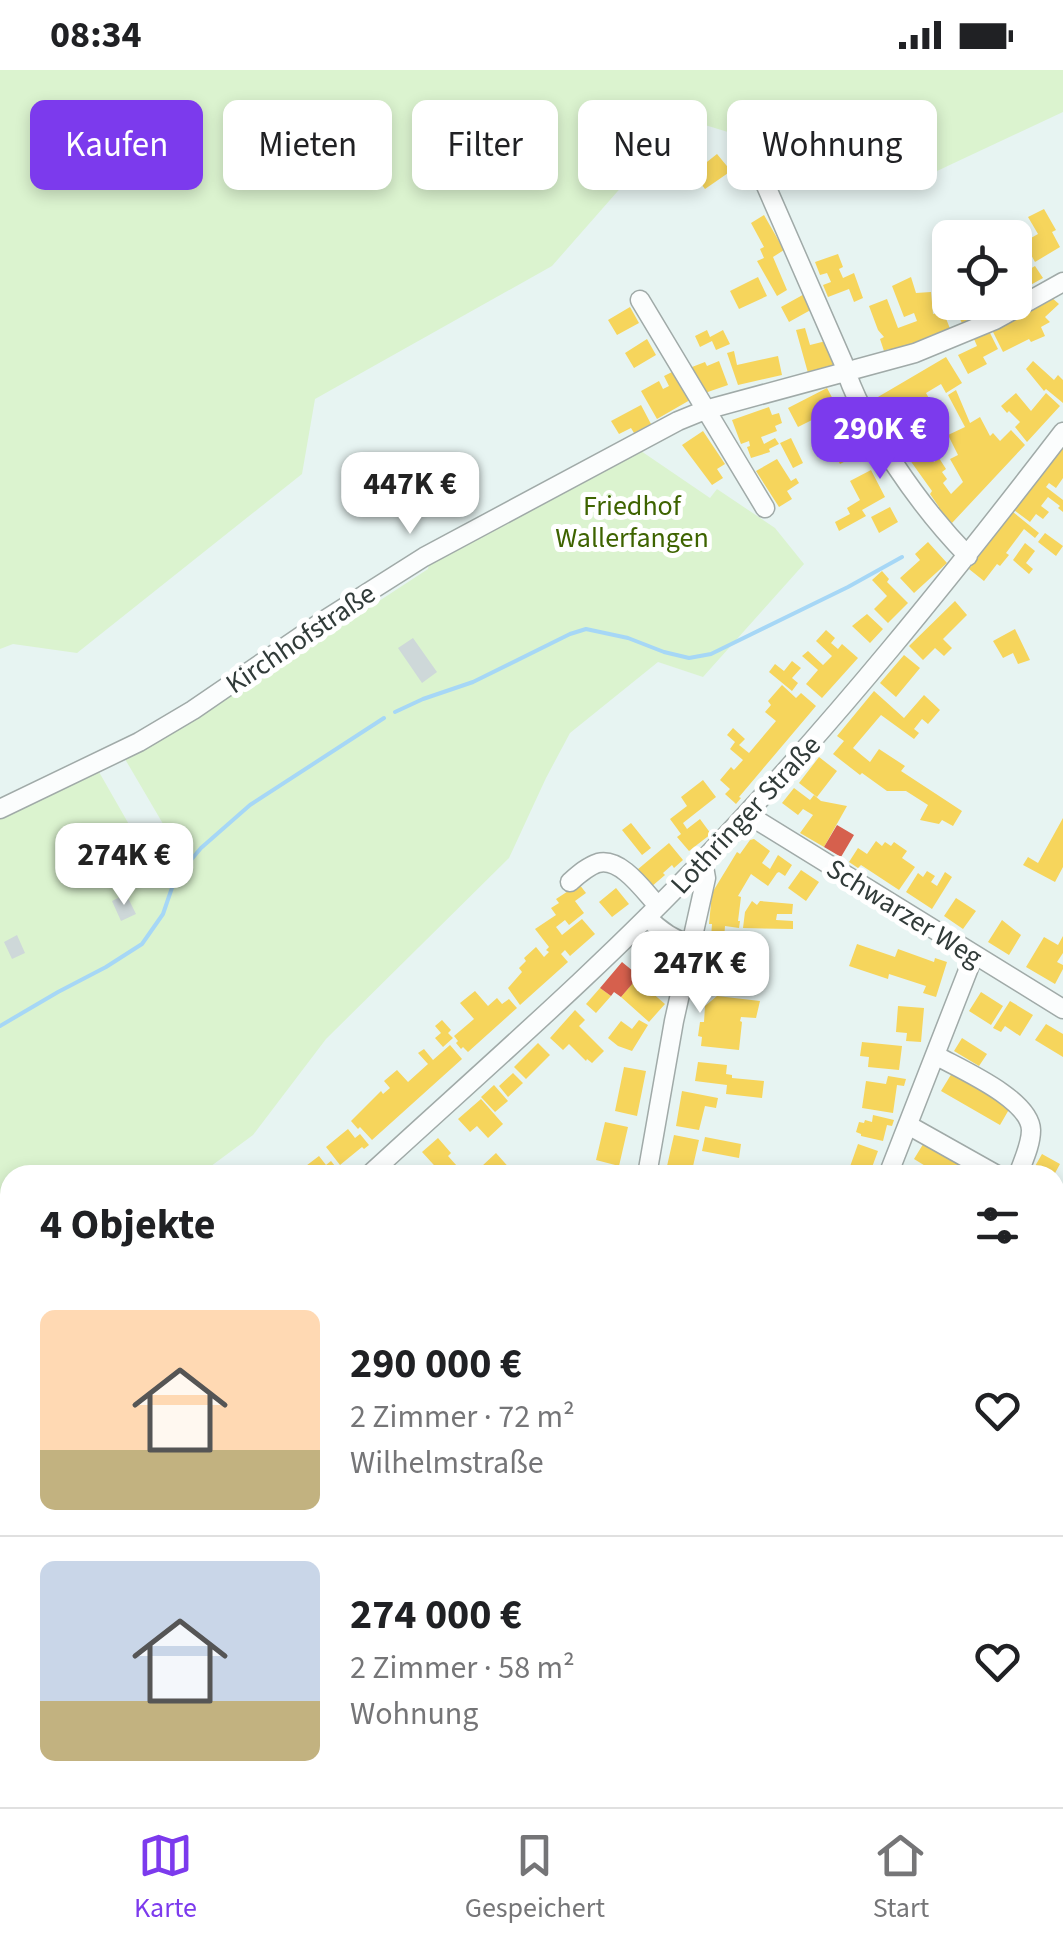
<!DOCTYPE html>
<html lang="de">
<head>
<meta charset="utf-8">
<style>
	:root { --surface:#fff; --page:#f2f2f2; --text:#202124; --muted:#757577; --line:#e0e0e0; --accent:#7c3aed }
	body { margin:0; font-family:"Source Sans 3",sans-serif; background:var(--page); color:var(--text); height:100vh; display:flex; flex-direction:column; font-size:38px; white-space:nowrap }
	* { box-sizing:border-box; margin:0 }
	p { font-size:32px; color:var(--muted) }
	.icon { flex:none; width:55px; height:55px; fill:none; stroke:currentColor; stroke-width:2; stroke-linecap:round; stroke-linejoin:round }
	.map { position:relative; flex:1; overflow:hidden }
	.panel { position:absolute; left:0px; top:1095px; width:1065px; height:642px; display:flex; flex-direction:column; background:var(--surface); border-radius:30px 30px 0 0; box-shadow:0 5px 15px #0003 }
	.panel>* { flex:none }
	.hud { position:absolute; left:30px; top:30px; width:1005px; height:90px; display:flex; gap:20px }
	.buttons { position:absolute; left:932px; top:150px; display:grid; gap:20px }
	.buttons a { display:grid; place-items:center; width:100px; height:100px; border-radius:15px; background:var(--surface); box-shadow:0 5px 15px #0003; font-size:50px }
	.price { position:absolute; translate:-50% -85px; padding:0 22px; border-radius:20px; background:#fff; color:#222; font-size:32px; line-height:65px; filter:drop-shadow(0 2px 5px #0008) }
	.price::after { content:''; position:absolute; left:50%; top:60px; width:30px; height:22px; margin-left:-15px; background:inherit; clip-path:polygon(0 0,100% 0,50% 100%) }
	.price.active { background:var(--accent); color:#fff }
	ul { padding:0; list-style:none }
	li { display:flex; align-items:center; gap:30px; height:250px; padding:0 40px }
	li+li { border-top:2px solid var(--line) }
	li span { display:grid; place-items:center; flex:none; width:280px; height:200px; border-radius:15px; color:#555 }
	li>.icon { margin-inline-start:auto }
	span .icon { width:120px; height:120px; fill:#fffc; stroke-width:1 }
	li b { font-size:42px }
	h2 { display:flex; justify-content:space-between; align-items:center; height:120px; padding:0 40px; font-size:42px }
	.chip { padding:0 35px; border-radius:15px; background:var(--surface); box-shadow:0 5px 15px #0003; font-size:35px; line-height:90px }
	.chip.active { background:var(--accent); color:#fff }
	.status { display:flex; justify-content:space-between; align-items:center; height:70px; padding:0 50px; background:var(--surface); direction:ltr }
	.status svg { height:28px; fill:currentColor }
	.dock { display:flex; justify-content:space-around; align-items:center; height:140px; border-top:2px solid var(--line); background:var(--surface); font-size:28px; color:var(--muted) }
	.dock a { display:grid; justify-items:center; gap:5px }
	.dock .active { color:var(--accent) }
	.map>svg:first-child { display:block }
</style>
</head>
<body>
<div class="status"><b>08:34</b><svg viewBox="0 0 49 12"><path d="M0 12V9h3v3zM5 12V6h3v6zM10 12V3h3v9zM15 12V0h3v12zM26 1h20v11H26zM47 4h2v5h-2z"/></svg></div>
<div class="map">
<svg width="1063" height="1737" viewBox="0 0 1063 1737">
	<rect width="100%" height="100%" fill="#e7f4f2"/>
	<path fill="#dbf3cf" d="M0 0H1063V42L905 116 682 48 552 196 315 329 302 404 77 583 13 574 0 579Z
		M641 381 710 428 717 419 775 458 804 494 703 607 658 592 570 663 546 708 509 788 326 969 253 1065 199 1105H10V1260L0 1273V748L99 702 155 800 176 776 125 689 165 668 318 565H327L428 499 429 493 633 383Z
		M740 1728H909L904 1737H735Z"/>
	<path fill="#f6d55c" d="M717 84 731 101 705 119 693 103Z
		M1044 139 1056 160 1052 162 1060 177 1035 192 1024 172 1038 164 1028 147Z
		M764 145 784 180 773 187 787 220 777 226 757 191 764 188 760 179 764 177 751 153Z
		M838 184 843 197 839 199 843 208 854 203 863 228 854 232 849 219 828 227 823 215 831 212 827 203 820 205 815 192Z
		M1035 196 1043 208 1025 218 1018 206Z
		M758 207 767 226 739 239 730 221Z
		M911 207 916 223 931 222 933 244 943 241 951 261 890 284 889 279 884 281 880 269 884 267 878 260 869 236 887 229 898 258 917 251 914 243 904 247 892 216Z
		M808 222 816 237 789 252 781 237Z
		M1051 227 1059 234 1045 247 1050 252 1041 257 1045 266 1031 272 1029 269 1003 282 992 260Z
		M951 232H981L986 240 962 253Z
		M630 237 639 253 617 265 608 250Z
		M805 258 810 275 830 270 837 295 808 303 796 260Z
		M707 260 710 267 723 260 730 274 716 280 712 271 700 277 695 266Z
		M989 261 998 279 983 287 987 294 968 304 958 285 977 276 974 269Z
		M647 269 656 285 634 298 625 283Z
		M734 281 737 295 778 286 782 305 738 315 727 283Z
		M946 287 962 313 946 323 941 314 926 323 931 332 923 337 917 328 908 333 914 343 910 346 918 358 908 365 917 378 922 375 934 392 939 388 946 399 942 402 947 409 943 413 951 424 963 412 950 389 958 385 948 365 965 357 948 325 956 320 970 353 980 347 990 366 993 363 1000 371 1011 360 1025 375 952 453 937 439 939 437 930 424 932 421 907 386 902 389 888 368 902 359 895 348 904 343 901 337 876 351 866 334Z
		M719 291 728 315 702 324 692 297 705 292 707 296Z
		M1033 291 1054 310 1058 305 1063 310V333L1046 319 1044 321 1026 299Z
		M674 301 690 330 657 349 641 321 659 311 663 319 669 316 664 306Z
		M827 318 837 337 831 340 835 347 822 353 818 347 798 357 788 338Z
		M1016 323 1031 341 1046 323 1060 336 1027 372 1015 357 1020 352 1009 341 1007 343 1001 336Z
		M641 335 651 354 634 363 631 358 619 364 611 351Z
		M769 337 772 345 779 343 782 353 775 356 777 361 761 367 764 374 775 368 779 374 769 379 770 382 751 388 747 377 750 376 749 371 741 374 732 350Z
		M844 351 861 383 840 394 823 362Z
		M703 361 725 394 717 399 723 408 712 415 682 375Z
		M791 368 803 393 793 398 780 373Z
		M1063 377V408L1056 418 1049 413 1046 417 1063 430V442L1058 438 1060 436 1048 427 1041 436 1049 442 1043 449 1036 444 1030 452 1014 440Z
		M777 389 791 411 796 408 799 413 787 421 792 429 779 437 756 401Z
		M871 400 885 427 862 440 866 446 839 461 835 452 850 444 847 438 860 430 850 411Z
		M890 437 898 452 879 463 871 447Z
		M1013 442 1039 463 1035 468 1024 459 1006 483 1009 485 1000 496 997 494 984 511 969 499Z
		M1045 463 1063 476 1056 486 1038 472Z
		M928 472 947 493 914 523 900 508 920 490 915 484Z
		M1025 473 1035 481 1026 493 1033 499 1029 504 1013 490Z
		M882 501 889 509 887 512 908 533 888 553 874 539 887 526 872 510Z
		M955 531 967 545 943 569 952 578 944 586 935 578 923 590 909 576Z
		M867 544 883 559 870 573 852 556Z
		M1015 559 1030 590 1018 594 1013 583 1003 588 993 571Z
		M826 560 835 568 831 573 838 579 842 574 858 588 822 628 806 614 818 600 802 586 808 581 823 595 832 586 816 571Z
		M904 585 920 598 896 627 880 613Z
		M792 591 801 598 792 608 798 613 792 621 769 602 775 594 784 601Z
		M782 615 796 628 801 623 816 636 739 727 741 728 736 734 725 724 730 719 720 710 731 697 734 700 743 690 730 679 735 672 727 665 733 658 745 669 739 675 749 683 776 651 765 642 771 635 768 631Z
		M874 621 904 648 924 625 940 640 928 654 922 649 914 659 919 663 914 669 881 645 853 678 870 692 879 679 905 696 901 701 962 741 953 756 942 750 939 754 920 750 928 735 906 721H887L862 703 860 705 833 684 844 671 837 666Z
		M819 687 837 701 817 727 799 713Z
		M703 710 716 727 683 753 687 759 700 749 711 764 689 781 677 767 681 764 670 749 687 736 681 727Z
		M794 718 810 730 814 725 821 731 847 736 824 777 800 763 813 745 803 739 798 745 782 733Z
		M1063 748V797L1055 812 1023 795 1028 787 1038 793Z
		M631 753 651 778 642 785 622 760Z
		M754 769 770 781 762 793 770 799 778 785 792 795 785 806 779 802 777 803 768 816 751 804 738 826 741 827 738 851H740L739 858 725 856 723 883 736 884 735 892 729 891 727 913 705 911 707 882H710L712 854H709L712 823 737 782 740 784 750 770Z
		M876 771 882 776 885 772 891 776 894 772 907 781 902 788 915 797 899 820 861 795 858 798 849 792 858 778 867 784Z
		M669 773 683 790 674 798 672 795 663 803 665 805 651 817 637 800Z
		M801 800 819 812 806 831 788 818Z
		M927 801 935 806 931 812 937 816 945 802 952 807 932 839 906 822 918 803 923 807Z
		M579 814 586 823 575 831 584 843 569 855 565 850 556 857 562 865 582 849 595 864 570 886 565 880 561 884 568 892 520 935 508 918 522 902 519 898 526 891 524 888 536 877 544 887 549 882 546 880 549 877 535 859 556 845 551 838 559 833 556 829Z
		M616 818 629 834 612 847 599 832Z
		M956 828 976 841 963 859 944 846Z
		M752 831 757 835 760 831 793 834 792 844H777L776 850 793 851V859L743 858 745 842Z
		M1002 850 1021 865 1009 885 988 872Z
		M1063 866V883L1057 892 1063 895V899L1055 914 1026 897 1044 867 1058 875Z
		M857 874 895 887 898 879 934 892 935 888 947 892 936 927 923 923 926 916 889 904 888 909 849 896Z
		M636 909 665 934 649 952 621 927Z
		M600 918 611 926 596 943 586 934Z
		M475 921 488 936 497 928 502 934 509 929 517 938 468 982 463 977 461 979 456 973 458 971 454 966 474 949 460 933Z
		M981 922 1003 936 991 955 969 941Z
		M717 926 760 931 756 948 741 947 740 951 742 952 739 980 701 976 702 967 698 966 700 952H704L705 936Z
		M1010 931 1033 945 1020 966 1005 956 1001 962 993 958Z
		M898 936 924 938 921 972 906 971 907 963 896 962Z
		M575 940 585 950 579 956 604 981 592 993 587 989 586 991 569 974 563 980 550 968Z
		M442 950 451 960 448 963 453 968 443 977 435 968 441 963 435 956Z
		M639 950 648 955 632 981 618 976 608 968 621 951 632 959Z
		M1046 954 1063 964V987L1035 970Z
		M962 968 987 984 979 996 954 981Z
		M862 972 902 976 899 1000 868 997 869 987 860 986Z
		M538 973 550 985 526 1009 514 997Z
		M450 975 462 989 372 1070 360 1057 358 1059 351 1051 381 1021 383 1024 390 1018 384 1011 397 1000 408 1012 428 994 418 983 424 979 433 990Z
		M698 992 727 995 726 1004 732 1005V1008L764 1011 762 1028 726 1024 727 1015 695 1011Z
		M624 997 646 1001 637 1046 615 1041Z
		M513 1003 523 1013 508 1027 499 1016Z
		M952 1003 1011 1036 1000 1055 941 1021Z
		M888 1006 906 1009 904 1016 897 1015 893 1043 862 1038 866 1011 886 1014Z
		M494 1015 508 1031 495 1042 481 1027Z
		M682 1021 718 1028 716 1038 705 1036 699 1060 676 1056Z
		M481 1029 503 1054 488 1068 477 1056 470 1062 458 1049Z
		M873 1045 894 1050 892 1056 887 1055 883 1071 861 1066V1064L856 1062 859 1052 864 1053 865 1050 872 1052Z
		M605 1052 628 1057 619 1096 596 1090Z
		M348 1059 355 1068 360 1064 369 1075 364 1079 362 1077 340 1095 326 1077Z
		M674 1065 699 1070 691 1105H665Z
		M705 1067 741 1074 739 1088 702 1081Z
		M438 1068 451 1083 448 1086 457 1096 447 1105H443L422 1082Z
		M925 1071 984 1105H940L914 1089Z
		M858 1074 878 1081 871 1100 869 1105H847Z
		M496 1083 512 1101 508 1105H491L482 1096Z
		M1042 1084 1060 1094 1054 1105H1030Z
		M319 1086 326 1095 331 1091 339 1101 333 1105H294Z
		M10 1524V1572L0 1556V1542L6 1538 0 1530Z
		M494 1728H522L514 1737H485Z"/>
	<path fill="#d6604d" d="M837 755 854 765 841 787 824 777Z
		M622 892 639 906 621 927 614 922 611 926 600 918Z"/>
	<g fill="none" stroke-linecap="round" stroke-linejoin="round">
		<path stroke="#a6d7f6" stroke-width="4" d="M395 642 423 629 473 612 570 564 586 559 628 568 664 582 689 588 711 584 848 517 902 487
			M0 956 58 922 106 897 142 874 163 844 175 809 201 778 250 735 384 648"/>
	</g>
	<path fill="#ced8d9" d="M413 568 437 602 422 613 398 578Z
		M126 824 136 844 121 851 112 831Z
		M17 865 25 883 12 889 4 872Z"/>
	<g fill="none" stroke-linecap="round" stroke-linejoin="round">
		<defs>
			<path id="minor" d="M763 109 843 292C862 356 922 439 968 486
				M640 230 765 438
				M0 739 139 672 193 640 326 549 424 487 678 351 705 340 915 283 995 250 1063 212
				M747 744 1063 939
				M570 812C578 805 588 796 598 793 621 787 644 821 658 836
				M647 847C660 861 673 870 692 875
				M935 985C960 999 1030 1029 1031 1060 1031 1075 1023 1091 1018 1105
				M908 1055 997 1105
				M369 1105C482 1001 600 899 706 787 834 653 950 509 1063 362
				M647 1105 674 951 706 808 703 791
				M888 1105 974 885
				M0 1424 10 1417
				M550 1728 561 1737
				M423 1737 431 1728
				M592 1737 602 1728"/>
		</defs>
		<use href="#minor" stroke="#a0aaa8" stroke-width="21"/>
		<use href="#minor" stroke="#fbfdfd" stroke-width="18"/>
	</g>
	<g text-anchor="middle" stroke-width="10" stroke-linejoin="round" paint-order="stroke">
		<g font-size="28" fill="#3e6300" stroke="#fff">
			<text x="632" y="445">Friedhof<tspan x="632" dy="32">Wallerfangen</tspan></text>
		</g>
		<g font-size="28" fill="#313b39" stroke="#fff">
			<text transform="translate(300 568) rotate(-34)" y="10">Kirchhofstraße</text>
			<text transform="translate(745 744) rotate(-47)" y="10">Lothringer Straße</text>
			<text transform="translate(905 842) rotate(32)" y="10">Schwarzer Weg</text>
		</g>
	</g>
</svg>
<div class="buttons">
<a><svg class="icon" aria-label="locate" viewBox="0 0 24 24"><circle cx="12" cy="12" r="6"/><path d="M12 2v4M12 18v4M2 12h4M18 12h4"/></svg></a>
</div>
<b class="price active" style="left:880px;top:412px">290K €</b>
<b class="price" style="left:410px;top:467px">447K €</b>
<b class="price" style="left:124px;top:838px">274K €</b>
<b class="price" style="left:700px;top:946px">247K €</b>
<div class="hud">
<a class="chip active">Kaufen</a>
<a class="chip">Mieten</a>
<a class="chip">Filter</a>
<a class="chip">Neu</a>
<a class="chip">Wohnung</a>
</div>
<section class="panel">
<h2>4 Objekte<svg class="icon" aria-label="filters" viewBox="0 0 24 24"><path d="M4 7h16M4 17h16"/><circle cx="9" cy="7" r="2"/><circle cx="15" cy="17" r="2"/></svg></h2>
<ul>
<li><span style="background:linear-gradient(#ffd9b3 70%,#c2b280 0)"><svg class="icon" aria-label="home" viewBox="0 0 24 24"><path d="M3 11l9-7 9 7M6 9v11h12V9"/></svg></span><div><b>290 000 €</b><p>2 Zimmer · 72 m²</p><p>Wilhelmstraße</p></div><svg class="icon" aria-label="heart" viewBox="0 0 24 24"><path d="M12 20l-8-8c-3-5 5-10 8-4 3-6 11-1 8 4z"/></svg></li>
<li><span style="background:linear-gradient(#c9d6e8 70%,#c2b280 0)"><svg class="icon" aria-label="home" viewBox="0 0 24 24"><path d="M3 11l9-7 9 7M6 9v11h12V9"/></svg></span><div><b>274 000 €</b><p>2 Zimmer · 58 m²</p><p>Wohnung</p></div><svg class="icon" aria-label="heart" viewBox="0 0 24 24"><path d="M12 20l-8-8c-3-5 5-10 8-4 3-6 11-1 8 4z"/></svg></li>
</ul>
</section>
</div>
<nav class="dock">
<a class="active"><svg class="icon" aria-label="map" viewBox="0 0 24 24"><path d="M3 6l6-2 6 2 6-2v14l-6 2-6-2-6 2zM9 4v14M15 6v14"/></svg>Karte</a>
<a><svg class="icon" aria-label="saved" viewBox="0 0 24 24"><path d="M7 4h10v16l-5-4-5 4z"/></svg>Gespeichert</a>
<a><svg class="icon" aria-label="home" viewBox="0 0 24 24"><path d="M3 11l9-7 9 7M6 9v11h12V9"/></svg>Start</a>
</nav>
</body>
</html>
